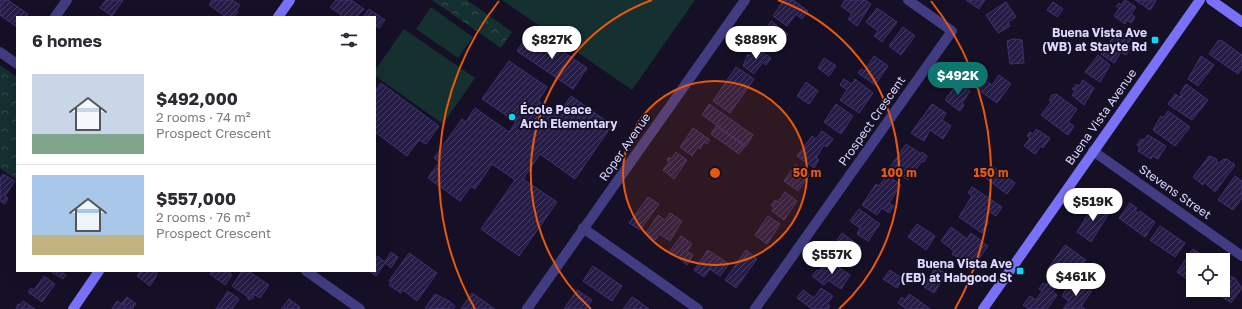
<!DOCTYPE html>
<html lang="en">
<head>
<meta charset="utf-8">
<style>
	:root { --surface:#fff; --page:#f7f7f7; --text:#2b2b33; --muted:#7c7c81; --line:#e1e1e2; --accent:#0f766e }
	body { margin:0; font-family:"Golos Text",sans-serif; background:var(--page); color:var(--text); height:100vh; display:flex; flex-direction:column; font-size:15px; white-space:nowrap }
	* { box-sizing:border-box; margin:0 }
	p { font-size:13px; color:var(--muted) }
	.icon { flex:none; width:22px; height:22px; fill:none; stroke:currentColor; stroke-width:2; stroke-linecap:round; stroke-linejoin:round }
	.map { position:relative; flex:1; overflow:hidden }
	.sheet { position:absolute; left:16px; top:16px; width:360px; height:256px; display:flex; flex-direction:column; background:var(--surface); border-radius:0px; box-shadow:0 4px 16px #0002 }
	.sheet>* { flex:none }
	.buttons { position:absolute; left:1186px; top:253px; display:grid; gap:8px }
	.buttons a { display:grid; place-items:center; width:44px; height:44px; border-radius:0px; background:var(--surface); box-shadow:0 4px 16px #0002; font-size:20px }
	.price { position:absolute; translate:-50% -34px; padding:0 9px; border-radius:14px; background:#fff; color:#222; font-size:13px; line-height:26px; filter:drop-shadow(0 1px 2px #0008) }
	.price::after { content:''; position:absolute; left:50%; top:24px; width:12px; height:9px; margin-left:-6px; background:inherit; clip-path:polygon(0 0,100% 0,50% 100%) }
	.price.active { background:var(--accent); color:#fff }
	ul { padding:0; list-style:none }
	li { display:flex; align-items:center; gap:12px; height:100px; padding:0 16px }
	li+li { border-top:1px solid var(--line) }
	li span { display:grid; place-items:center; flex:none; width:112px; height:80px; border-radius:0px; color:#555 }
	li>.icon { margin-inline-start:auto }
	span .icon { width:48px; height:48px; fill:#fffc; stroke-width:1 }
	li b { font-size:17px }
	h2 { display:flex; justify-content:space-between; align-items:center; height:48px; padding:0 16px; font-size:17px }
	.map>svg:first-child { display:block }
</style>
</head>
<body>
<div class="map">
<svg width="1242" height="309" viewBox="0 0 1242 309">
	<defs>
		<pattern id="park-crowns" width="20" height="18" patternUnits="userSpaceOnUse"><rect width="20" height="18" fill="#14302f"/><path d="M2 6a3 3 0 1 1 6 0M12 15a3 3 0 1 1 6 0" fill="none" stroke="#364d4e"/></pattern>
		<pattern id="building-hatch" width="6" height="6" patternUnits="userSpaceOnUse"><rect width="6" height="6" fill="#261d46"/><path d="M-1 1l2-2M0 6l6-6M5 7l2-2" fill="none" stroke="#453d62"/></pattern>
	</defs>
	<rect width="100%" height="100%" fill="#151026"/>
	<path fill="#14302f" d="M502 0H695L632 90Z
		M431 7 473 37 458 58 416 29Z
		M404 29 475 78 443 124 375 76V70Z"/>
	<path fill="url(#park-crowns)" d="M432 0H467L512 32 501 48Z
		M0 65 17 77V180L0 168Z"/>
	<path fill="url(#building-hatch)" stroke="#3f3071" d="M0 0H8L28 14 26 17H17V27L0 15Z
		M106 0H123L112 16 100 8Z
		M212 0H232L240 5 236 11 238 12 235 16 237 17H226L209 5Z
		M336 0H351L364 9 356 17H340L341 15 330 7Z
		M784 0H793L808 11 802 19 796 14 787 26 773 16Z
		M845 0H865L871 4 857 26 848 19 852 14 841 6Z
		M966 0H985L979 9Z
		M1125 0 1136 7 1131 14 1135 17 1131 23 1127 20 1125 24 1114 16 1119 8 1116 6 1119 3 1121 5Z
		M1135 0H1155L1156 1 1150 10Z
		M1006 2 1016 17 1008 22 1010 26 998 33 986 15Z
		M1053 2 1063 9 1057 17 1047 10Z
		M877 8 897 22 882 42 874 36 878 31 866 22Z
		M369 9 385 20 379 28 375 25V17H363Z
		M771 21 788 34 785 38 782 36 772 50 758 40Z
		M903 27 915 36 901 55 889 46Z
		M531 30 587 68 573 89 517 51Z
		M1121 32 1131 39 1127 44 1131 47 1126 55 1121 52 1114 63 1101 54 1115 35 1117 37Z
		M1013 39 1022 40 1024 63 1010 64 1007 41Z
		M1221 40 1242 55V68L1238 74 1209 54 1218 41Z
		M756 47 771 58 766 65 763 62 754 74 743 66 748 54 750 56Z
		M1098 55 1110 65 1100 82 1085 72Z
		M874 56 888 66 875 85 858 73 861 69 864 71Z
		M1201 56 1214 65 1198 86 1188 79Z
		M824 58 836 66 829 76 818 68Z
		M509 61 547 87 538 101 558 115 571 96 612 125 575 179 540 154 523 179 557 202 519 256 481 229 515 180 492 164 475 189 471 186 460 201 428 178 439 162 434 158 462 119 466 122 475 108 509 132 516 122 482 99Z
		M736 67 754 79 730 113 713 101Z
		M999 75 1011 84 997 103 976 88 983 79 992 85Z
		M844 79 852 84 855 79 873 93 859 113 840 100 847 90 840 85Z
		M1083 80 1094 88 1084 105 1072 95 1075 91 1072 89 1076 84 1079 86Z
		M806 82 818 91 809 104 797 96Z
		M958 82 970 91 962 103 964 105 960 111 945 100Z
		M381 83 439 126 426 144 419 140 407 156 375 132V91Z
		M1186 84 1208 100 1192 120 1168 104 1175 94 1180 97 1182 94 1180 93Z
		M1056 94 1077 109 1068 122 1074 126 1068 135 1041 115 1051 102 1049 100 1052 95Z
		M709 104 753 135 746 146 702 115Z
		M836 104 853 116 841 134 824 122Z
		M932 104 946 113 942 120 951 126 943 139 930 130 924 141 911 133Z
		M1168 111 1190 127 1175 146 1153 130 1161 116 1163 118Z
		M716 126 745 146 739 154 711 134Z
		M693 128 710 140 707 144 704 142 700 149 698 147 692 156 680 147Z
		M1036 129 1050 138 1043 148 1041 146 1035 154 1024 146 1030 138 1027 136 1030 132 1033 134Z
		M822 131 833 139 827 147 824 145 816 158 819 160 814 168 797 156 812 136 816 139Z
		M1148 135 1166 146 1158 159 1152 156 1151 159 1138 151 1140 147 1137 145 1141 139 1144 140Z
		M906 144 921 154 922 152 927 156 924 162 922 161 908 180 890 167Z
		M676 152 687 160 674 179 663 170 669 162 667 160 669 157 671 159Z
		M1209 156 1217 159 1216 161 1220 163 1222 160 1227 159 1235 165 1215 192 1204 182 1203 185 1193 177Z
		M795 165 810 174 798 191 784 181Z
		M991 165 1015 183 1007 194 983 176Z
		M3 174 15 181 5 196 8 198 5 204 0 201V178Z
		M887 175 901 185 889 203 894 206 889 213 882 208 877 215 862 205 876 184 879 186Z
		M1235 176 1242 181V198L1233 210 1218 200Z
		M972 187 1002 207 996 216 990 212 984 219 989 222 982 233 959 217 972 196 968 193Z
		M785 192 797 201 784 220 772 211 774 208 771 205 775 200 778 202Z
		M648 197 659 204 640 230 629 223Z
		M1095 203 1109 213 1091 242 1077 232Z
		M1130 203 1137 208 1135 211 1139 213 1140 211 1155 222 1145 237 1119 218Z
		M859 209 880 224 868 241 857 234 860 228 850 221Z
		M670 213 682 221 670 241 660 234 655 240 646 233 658 215 665 220Z
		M768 216 780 224 767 244 755 235Z
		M917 224 935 236 926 250 908 237Z
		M1160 226 1185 243 1175 257 1150 240Z
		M951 227 967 239 971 233 988 246 974 265 966 259 964 262 952 254 954 251 941 241Z
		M842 233 861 247 856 254 851 251 844 262 831 253 839 241 837 240Z
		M681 236 692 244 687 251 693 255 687 265 670 251Z
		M1065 245 1086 260 1083 264 1078 266 1071 276 1063 271 1058 277 1047 270Z
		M1193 249 1209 260H1193V279L1190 277 1188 280 1177 272Z
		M708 250 729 264 720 276 710 269 704 277 694 270Z
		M746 250 757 259 736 288 725 280Z
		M391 252 398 257 391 268 385 263 376 276 369 271H375V257L377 256 385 262Z
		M409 253 437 273 417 301 403 290 401 293 389 285 391 282 389 281Z
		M827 259 850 275 841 289 828 280 824 285 812 276 817 270 819 271Z
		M593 266 622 286 612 301 583 281Z
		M936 267 946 274 934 293 923 286Z
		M890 270 903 279 897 288 883 279Z
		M50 271H63L62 272 66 275 63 279Z
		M141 271H158L156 274 157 275 150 286 137 276Z
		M212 271H232L230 273 232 275 225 285 210 274Z
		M242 271H248L269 285 260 298 253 294V298L249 300 247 296 232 286Z
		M1223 274 1235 278 1242 288 1231 303 1212 290H1223Z
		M44 276 55 284 42 302 28 292 31 288 34 290Z
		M1048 282 1056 287 1053 292 1057 295 1047 309H1029L1023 305 1030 296 1036 300 1042 291 1039 289 1043 283 1046 285Z
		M1077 284 1081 287 1083 284 1092 291 1081 306 1085 309H1063L1069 301 1062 296 1067 288 1069 289Z
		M821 288 833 296 827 304 830 306 828 309H812L797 298 803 290 814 298Z
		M577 290 592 300 586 309H564Z
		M228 291 239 299 232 309 227 307 226 309H216Z
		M472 293 495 309H461Z
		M435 294 449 301 455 306 453 309 425 308Z
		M909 294 918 300 930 309H907L898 303 902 297 905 300Z
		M127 297 136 304 132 309H112L117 301 124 305 125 304 122 303Z
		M632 297 637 300 649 309H623Z
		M289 299 300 307 299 309H281Z
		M23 301 35 309H16L18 304 20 305Z"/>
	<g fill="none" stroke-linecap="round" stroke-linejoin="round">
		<path stroke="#423d83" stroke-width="10" d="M55 17 67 0
			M0 52 17 64
			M1093 151 1242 256
			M583 228 698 309
			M306 271 360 309
			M527 309 745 0
			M755 309 952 31 908 0"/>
		<path stroke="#7972f9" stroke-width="10" d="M1211 0 1242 22
			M278 17 290 0
			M73 309 99 271
			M983 309 1200 0"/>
	</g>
	<circle cx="715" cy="173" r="92" fill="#e8590c" fill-opacity=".12"/>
	<g fill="none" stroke="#e8590c" stroke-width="2">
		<circle cx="715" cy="173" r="92"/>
		<path d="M591 309A184 184 0 0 1 652 0M778 0A184 184 0 0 1 839 309"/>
		<path d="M475 309A276 276 0 0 1 499 1M931 1A276 276 0 0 1 955 309"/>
	</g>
	<g fill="#0bd7f5" stroke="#151026" stroke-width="1.5">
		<rect x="1151" y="36" width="8" height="8" rx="2"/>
		<circle cx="512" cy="117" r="4"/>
		<rect x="1016" y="267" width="8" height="8" rx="2"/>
	</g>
	<g text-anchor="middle" stroke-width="3.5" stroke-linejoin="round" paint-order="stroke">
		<g font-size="12" font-weight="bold" fill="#dcd7fd" stroke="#151026" text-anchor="end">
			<text x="1147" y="37">Buena Vista Ave<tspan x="1147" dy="14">(WB) at Stayte Rd</tspan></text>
			<text x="520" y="114" text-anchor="start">École Peace<tspan x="520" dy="14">Arch Elementary</tspan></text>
			<text x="1012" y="268">Buena Vista Ave<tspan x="1012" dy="14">(EB) at Habgood St</tspan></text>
		</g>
		<g font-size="12" fill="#dcd7fd" stroke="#151026">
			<text transform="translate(1101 117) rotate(-55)" y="4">Buena Vista Avenue</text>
			<text transform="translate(872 121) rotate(-55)" y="4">Prospect Crescent</text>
			<text transform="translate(625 147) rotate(-55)" y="4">Roper Avenue</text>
			<text transform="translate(1175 192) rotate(35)" y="4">Stevens Street</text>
		</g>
	</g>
	<circle cx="715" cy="173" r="6" fill="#e8590c" stroke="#151026" stroke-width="2"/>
	<g font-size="12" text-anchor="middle" font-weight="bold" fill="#e8590c" stroke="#151026" stroke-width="3.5" stroke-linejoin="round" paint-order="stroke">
		<text x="807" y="177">50 m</text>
		<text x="899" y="177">100 m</text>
		<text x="991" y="177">150 m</text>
	</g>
</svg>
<div class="buttons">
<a><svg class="icon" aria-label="locate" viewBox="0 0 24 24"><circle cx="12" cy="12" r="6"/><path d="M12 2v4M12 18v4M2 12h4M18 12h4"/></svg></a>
</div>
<b class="price" style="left:552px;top:60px">$827K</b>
<b class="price" style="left:756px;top:60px">$889K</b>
<b class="price active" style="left:958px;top:96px">$492K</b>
<b class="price" style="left:1093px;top:222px">$519K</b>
<b class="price" style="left:832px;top:275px">$557K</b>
<b class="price" style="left:1076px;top:297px">$461K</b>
<section class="sheet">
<h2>6 homes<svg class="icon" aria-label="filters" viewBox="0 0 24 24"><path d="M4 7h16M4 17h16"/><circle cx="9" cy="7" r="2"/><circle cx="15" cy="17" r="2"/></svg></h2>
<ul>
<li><span style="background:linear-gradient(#c9d6e8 75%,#7fa58c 0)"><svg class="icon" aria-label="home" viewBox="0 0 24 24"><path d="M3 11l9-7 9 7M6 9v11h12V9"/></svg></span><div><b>$492,000</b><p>2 rooms · 74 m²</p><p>Prospect Crescent</p></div></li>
<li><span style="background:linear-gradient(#a9c7e8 75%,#c2b280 0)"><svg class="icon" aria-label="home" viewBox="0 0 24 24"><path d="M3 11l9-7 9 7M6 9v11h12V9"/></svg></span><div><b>$557,000</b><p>2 rooms · 76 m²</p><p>Prospect Crescent</p></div></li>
</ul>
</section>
</div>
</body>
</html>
